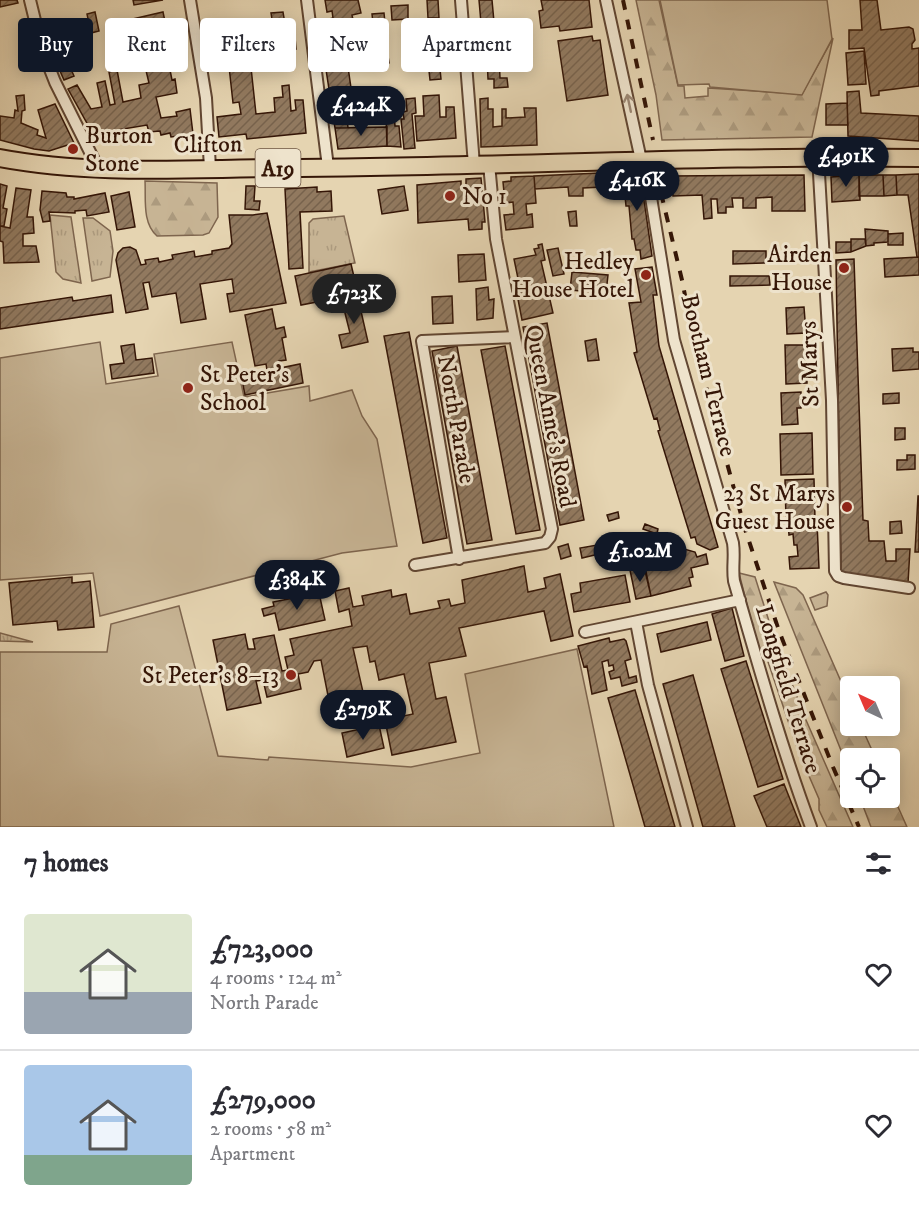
<!DOCTYPE html>
<html lang="en">
<head>
<meta charset="utf-8">
<style>
	:root { --surface:#fff; --page:#f2f2f3; --text:#2b2b33; --muted:#7c7c81; --line:#e1e1e2; --accent:#111827 }
	body { margin:0; font-family:"IM FELL DW Pica",serif; background:var(--page); color:var(--text); height:100vh; display:flex; flex-direction:column; font-size:22px; white-space:nowrap }
	* { box-sizing:border-box; margin:0 }
	p { font-size:20px; color:var(--muted) }
	.icon { flex:none; width:33px; height:33px; fill:none; stroke:currentColor; stroke-width:2; stroke-linecap:round; stroke-linejoin:round }
	.map { position:relative; height:827px; overflow:hidden }
	.panel { display:flex; flex-direction:column; background:var(--surface); flex:1 }
	.panel>* { flex:none }
	.hud { position:absolute; left:18px; top:18px; width:600px; height:54px; display:flex; gap:12px }
	.needle { width:39px; rotate:316deg }
	.buttons { position:absolute; left:840px; top:676px; display:grid; gap:12px }
	.buttons a { display:grid; place-items:center; width:60px; height:60px; border-radius:6px; background:var(--surface); box-shadow:0 3px 15px #0003; font-size:30px }
	.price { position:absolute; translate:-50% -51px; padding:0 14px; border-radius:21px; background:var(--accent); color:#fff; font-size:20px; line-height:39px; filter:drop-shadow(0 2px 3px #0008) }
	.price::after { content:''; position:absolute; left:50%; top:36px; width:18px; height:14px; margin-left:-9px; background:inherit; clip-path:polygon(0 0,100% 0,50% 100%) }
	.price.active { background:#222; color:#fff }
	ul { padding:0; list-style:none }
	li { display:flex; align-items:center; gap:18px; height:150px; padding:0 24px }
	li+li { border-top:2px solid var(--line) }
	li span { display:grid; place-items:center; flex:none; width:168px; height:120px; border-radius:6px; color:#555 }
	li>.icon { margin-inline-start:auto }
	span .icon { width:72px; height:72px; fill:#fffc; stroke-width:1 }
	li b { font-size:26px }
	h2 { display:flex; justify-content:space-between; align-items:center; height:72px; padding:0 24px; font-size:26px }
	.tag { padding:0 21px; border-radius:6px; background:var(--surface); box-shadow:0 3px 15px #0003; font-size:21px; line-height:54px }
	.tag.active { background:var(--accent); color:#fff }
	.map>svg:first-child { display:block }
</style>
</head>
<body>
<div class="map">
<svg width="919" height="827" viewBox="0 0 919 827">
	<defs>
		<pattern id="grass-tufts" width="24" height="20" patternUnits="userSpaceOnUse" patternTransform="scale(1.5)"><rect width="24" height="20" fill="#c7b494"/><path d="M3 7l-1-3M5 7V3M7 7l1-3M15 17l-1-3M17 17v-4M19 17l1-3" fill="none" stroke="#ac9a7e"/></pattern>
		<pattern id="forest-firs" width="22" height="20" patternUnits="userSpaceOnUse" patternTransform="scale(1.5)"><rect width="22" height="20" fill="#c7b494"/><path d="M5 1l3.5 6h-7zM16 11l3.5 6h-7z" fill="#ac9a7e"/></pattern>
		<pattern id="building-hatch" width="6" height="6" patternUnits="userSpaceOnUse" patternTransform="scale(1.5)"><rect width="6" height="6" fill="#91795f"/><path d="M-1 1l2-2M0 6l6-6M5 7l2-2" fill="none" stroke="#77624c"/></pattern>
	</defs>
	<rect width="100%" height="100%" fill="#e5d4b1"/>
	<filter id="stains"><feTurbulence type="fractalNoise" baseFrequency=".00333" numOctaves="4"/><feColorMatrix values="0 0 0 0 .2 0 0 0 0 .09 0 0 0 0 .02 0 0 0 .5 -.17"/></filter>
	<radialGradient id="worn" r=".72"><stop offset=".6" stop-color="#630" stop-opacity="0"/><stop offset="1" stop-color="#630" stop-opacity=".3"/></radialGradient>
	<path fill="url(#grass-tufts)" stroke="#7e654e" stroke-width="1.5" d="M50 215 71 217 81 283 63 279 56 272Z
		M344 216 355 263 309 272V223L313 219Z
		M83 218H93L110 231 113 251 110 277 92 281Z
		M826 592 828 595 827 606 815 610 810 598Z
		M0 633 33 642 0 641Z"/>
	<path fill="url(#forest-firs)" stroke="#7e654e" stroke-width="1.5" d="M636 0H659L678 86H684L685 98 708 96V88L802 94 833 38 812 137 662 140 656 95Z
		M145 181 217 183 218 217 209 233 203 235 157 236C142 223 146 199 145 181Z
		M739 573 755 577 774 637 806 720 853 827H827L819 810V799L799 753 765 653 759 652Z
		M774 582 796 588 803 595 850 702V726H861L876 759H850V773Z
		M890 789 907 827H871L860 798H890Z"/>
	<path fill="#c7b494" stroke="#7e654e" stroke-width="1.5" d="M660 0H827L832 39 802 95 710 87 709 84 678 85Z
		M100 342 106 384 158 376 154 354 232 342 244 397 309 386 310 401 352 390 362 416 377 439 397 546 342 553 100 616 93 573 0 580V358Z
		M179 606 218 756 268 760 269 757 411 767 480 753 465 674 577 649 614 827H0V652H107L111 624Z"/>
	<path fill="url(#building-hatch)" stroke="#351607" stroke-width="1.5" d="M0 0H17L18 3 0 7Z
		M133 0H163L134 5Z
		M325 0H358L361 13 352 15 355 29 332 33 329 19 333 18 332 11 327 12Z
		M427 0H438L439 18H428Z
		M479 0H492L494 22 481 23Z
		M541 0H589L592 27 560 31 559 26 541 28 539 11 543 10Z
		M860 0H877L881 30 909 27 913 29 915 40 912 44V49L919 48V86L879 91V95L871 96 864 48 849 49V30H862Z
		M408 5V19L392 20 391 6Z
		M95 12 99 31 91 33 87 14Z
		M163 12 168 36 150 40 152 51 135 55 128 20Z
		M283 12 285 24 273 26 271 13Z
		M384 13 386 32 379 33 380 46 370 47 369 34 374 33 372 14Z
		M246 21 256 114 275 112 274 98 283 97 282 86 289 85 291 111 296 110 295 100H303L306 133 247 139 246 134 219 137 217 117 241 114 239 102 233 103 226 39H220L218 24Z
		M294 25 296 49 274 52 271 28Z
		M490 27H500V51H482V33H490Z
		M592 36 593 41 600 40 608 95 567 101 558 41Z
		M62 44 65 54 55 58 52 48Z
		M345 46 355 116 347 118 348 128H335L323 50Z
		M382 50 388 56 389 63 384 64 376 57V54Z
		M864 51 866 84 848 85 846 53Z
		M169 53 171 65H169L172 80 175 79 177 93 156 97 161 118 177 116 176 112 190 109 193 134 171 137 170 133 161 135 160 131 149 132 147 125 93 134 68 89 77 85 91 109 102 107 97 83 105 81 110 105 115 104 109 72 117 70 123 102 141 98 139 85 149 83 143 58Z
		M499 56 500 78H507L508 87 494 88V79H488L487 57Z
		M439 59 441 79 430 80 428 61Z
		M70 67 74 76 64 80 60 71Z
		M859 91 861 113 919 116V141L848 136 847 92Z
		M24 95 25 110 22 111 21 123 38 130 37 135 46 138 38 110 55 104 74 143 49 151 34 149 0 140V116L14 118 15 110 18 111 16 96Z
		M439 95 440 117H446V107H454L456 138 417 141 415 116H424L423 96Z
		M415 98 416 113 412 114 415 148 404 149 401 119H404L403 112 407 111 406 99Z
		M488 98V109H493V127L502 126V109H506V118L525 117 524 108H536L537 145 481 147 480 99Z
		M847 103 848 125H826V104Z
		M394 114 395 126H399L401 147 387 146 386 115Z
		M387 127V146L338 149 335 128Z
		M622 172V186L583 188V196H569L568 187 535 189 534 176Z
		M622 172H640L652 256 641 259 640 250H636L634 239H632L629 206H626L625 196 632 195V193H622Z
		M919 174V257H917L908 195H897L896 175Z
		M804 175 805 211H772V197L756 198V208H743V198H732L733 207H726V213H718L717 199H711L712 218 704 219 702 195 673 196 670 176Z
		M859 175H883L884 196H859Z
		M859 175 860 200 832 202 831 177Z
		M883 175H896L897 195 884 196Z
		M534 176 536 203 526 204 527 215 532 214 533 227 506 230 504 215 514 214 513 202 505 203 503 182 511 181V177Z
		M481 178 485 222H482V229L469 230 468 219 418 223 417 185 461 181V186H466V179Z
		M668 178 669 186 659 187 658 179Z
		M0 184 7 186 3 208 7 209 4 226H0Z
		M246 186H255L254 201H260L259 210 245 209Z
		M404 186 408 210 382 214 378 190Z
		M317 187V192L331 191 332 211 300 212 303 268 289 269 285 189Z
		M16 188 31 190 27 217H33L34 233 23 234V246H36L39 262 4 263 3 242 0 241V226L10 228Z
		M42 191 66 193 67 197H74V199L105 193 109 212 87 216 86 210 75 211V213L49 212 50 221 43 222 40 210Z
		M129 192 135 227 117 230 111 196Z
		M576 211 577 226H570L568 212Z
		M267 213 286 303 230 312 227 294 234 293 232 279 200 284 206 319 181 323 176 293 152 297 149 282 143 283 148 309 126 313 116 260 118 253 123 248 130 247 136 250 141 265 146 264 145 260 158 258 159 262 173 259 172 255 194 251 195 257 212 254V251L229 248 232 244 229 215H253Z
		M865 229 888 231V242L874 243V245L866 246Z
		M903 233V245H888V234Z
		M851 239H865L866 246 851 252Z
		M836 242H851V252L836 253Z
		M542 244 545 260 541 261 553 313 522 320 517 294 521 293 514 259 536 255 534 249 539 248 538 245Z
		M558 248 564 274 553 276 547 250Z
		M733 251H766V263L733 264Z
		M484 254 486 280 459 282 458 255Z
		M919 257V275L885 277 884 259Z
		M854 259 863 520 868 521 869 541H884L886 561H896V549H910L908 583 841 573 836 260Z
		M351 264 358 294 301 305 295 276Z
		M652 267 657 295H653L659 346 718 547 710 550 697 544 695 537 691 538 658 431 660 430 657 418 654 419 634 353 637 352 629 303 641 302 635 269Z
		M572 272 608 275 606 293 570 290Z
		M730 276H769L770 285 730 286Z
		M488 287 489 300 494 299 493 318 477 320 476 289Z
		M111 295 113 312 0 329V308L72 297 73 301Z
		M452 296 453 323 433 324 432 297Z
		M358 298 368 342 342 348 339 335 350 333 342 301Z
		M804 307 806 333 787 334 786 308Z
		M272 309 276 329 284 327 286 337 282 338 286 360 279 361 280 368 300 364 303 383 245 395 241 375 267 370 266 364 255 366 245 315Z
		M547 323 584 520 560 525 523 327Z
		M409 332 447 538 423 543 384 336Z
		M596 339 599 360 588 361 585 341Z
		M134 344 136 360 152 358 154 373 112 379 110 365 124 363 121 346Z
		M785 345H806L807 383 786 384Z
		M457 346 492 540 467 544 432 351Z
		M505 346 540 530 516 534 481 350Z
		M913 348V352H919V369L893 371 892 349Z
		M801 392V408H797L798 424 782 425 781 393Z
		M899 393V403L883 404V394Z
		M895 428H905V439L895 440Z
		M812 433 813 474 781 475 780 434Z
		M907 455H915V469L897 470V460H907Z
		M814 479 815 519 786 520 785 480Z
		M918 496H919V552H915Z
		M618 512 619 518 609 521 607 515Z
		M901 521 902 533 890 534V522Z
		M817 522 819 568 790 569 789 557 798 556 797 545H794L793 534 789 535 788 523Z
		M645 524 658 529 657 534 643 529Z
		M628 535 632 547 613 553 609 541Z
		M637 537 650 538 655 556 668 553 667 548 670 545 695 552 697 557 706 554 708 564 691 568 693 577 689 578 691 586 651 596Z
		M568 544 571 556 561 559 558 547Z
		M597 545 599 554 582 558 580 548Z
		M524 566 528 592 546 588 544 578 560 574 573 636 551 641 544 611 459 628 466 656 429 663 436 699 446 697 456 742 392 755 385 720 413 714 404 674 379 680 375 661 370 662 367 646 353 648 365 701 374 700 377 717 334 726 321 660 314 661 308 672 298 674 301 689 267 697 263 680 256 681 261 703 227 710 213 640 245 634 248 649H255L253 639 274 635 282 671 288 670 285 657 294 655 290 639 352 626 349 609 339 612 335 591 349 588 353 607 364 605 362 596 391 590 392 597 406 594 410 614 440 608 438 601 449 599 451 606 465 603 462 580Z
		M645 567 651 596 636 599 630 570Z
		M625 575 630 602 574 612 571 594 581 592 580 583Z
		M72 577V583L90 581 94 627 58 630 57 621 13 625 9 583Z
		M319 593 325 620 279 630 275 613 264 616 262 609 274 606 273 602Z
		M732 608 744 656 725 661 712 614Z
		M707 622 711 640 661 652 657 634Z
		M609 638 610 642 624 639 626 641 631 659 625 661 629 678 636 676 637 682 622 686 620 677 611 679 609 672 614 670 613 665 609 666 608 660 602 662 607 690 592 694 587 666 584 667 578 646Z
		M746 661 783 779 758 787 721 669Z
		M693 675 735 827H703L663 684Z
		M635 690 675 827H645L608 698Z
		M379 725 384 748 347 757 342 733Z
		M784 784 801 827H767L754 796Z"/>
	<g fill="none" stroke-linecap="round" stroke-linejoin="round">
		<defs>
			<path id="minor" d="M30 0 42 49 55 82 98 168
				M190 0 206 98 210 168
				M307 0 328 167
				M461 0 474 165
				M606 0 641 160
				M818 156 832 400 835 571 838 576 844 578 909 588
				M645 160 674 340 733 543C735 556 732 568 734 581 758 664 781 746 811 827
				M459 559 422 341 514 337
				M415 565 545 543 550 537 552 529 496 239 489 164
				M636 622 648 685 687 827
				M585 632 740 600"/>
			<path id="primary" d="M0 158C95 176 194 168 290 168 500 167 709 155 919 158"/>
		</defs>
		<use href="#minor" stroke="#614632" stroke-width="14"/>
		<use href="#primary" stroke="#351607" stroke-width="20"/>
		<use href="#minor" stroke="#eee3cc" stroke-width="10"/>
		<use href="#primary" stroke="#e5d4b1" stroke-width="16"/>
		<path stroke="#351607" stroke-width="4" stroke-dasharray="10 10" stroke-linecap="butt" d="M623 0 653 140
			M661 193 682 280 695 346 745 529 779 631 833 767 859 827"/>
	</g>
	<defs><path id="oneway-shaft" d="M-6 0H5M1.5-3L5.5 0L1.5 3" fill="none" stroke-width="1.6" stroke-linecap="round" stroke-linejoin="round" transform="scale(1.5)"/></defs>
	<use stroke="#9b8773" href="#oneway-shaft" transform="translate(629 103) rotate(-102)"/>
	<g fill="#8f2418" stroke="#eee3cc" stroke-width="2">
		<circle cx="73" cy="149" r="6"/>
		<circle cx="450" cy="196" r="6"/>
		<circle cx="844" cy="268" r="6"/>
		<circle cx="646" cy="275" r="6"/>
		<circle cx="188" cy="388" r="6"/>
		<circle cx="847" cy="507" r="6"/>
		<circle cx="291" cy="675" r="6"/>
	</g>
	<g text-anchor="middle" stroke-width="6" stroke-linejoin="round" paint-order="stroke">
		<rect fill="#eee3cc" stroke="#6c5442" stroke-width="1.5" x="255.5" y="149" width="45" height="38" rx="4.5"/>
		<g font-size="22" font-weight="bold" fill="#351607">
			<text x="278" y="176">A19</text>
		</g>
		<g font-size="24" fill="#351607" stroke="#eee3cc" text-anchor="end">
			<text x="85" y="143" text-anchor="start">Burton<tspan x="85" dy="28">Stone</tspan></text>
			<text x="462" y="204" text-anchor="start">No 1</text>
			<text x="832" y="262">Airden<tspan x="832" dy="28">House</tspan></text>
			<text x="634" y="269">Hedley<tspan x="634" dy="28">House Hotel</tspan></text>
			<text x="200" y="382" text-anchor="start">St Peter's<tspan x="200" dy="28">School</tspan></text>
			<text x="835" y="501">23 St Marys<tspan x="835" dy="28">Guest House</tspan></text>
			<text x="279" y="683">St Peter's 8–13</text>
		</g>
		<g font-size="24" fill="#351607" stroke="#eee3cc">
			<text transform="translate(208 144) rotate(-1)" y="8">Clifton</text>
			<text transform="translate(809 364) rotate(-92)" y="8">St Marys</text>
			<text transform="translate(709 375) rotate(76)" y="8">Bootham Terrace</text>
			<text transform="translate(551 416) rotate(79)" y="8">Queen Anne's Road</text>
			<text transform="translate(457 419) rotate(80)" y="8">North Parade</text>
			<text transform="translate(789 689) rotate(73)" y="8">Longfield Terrace</text>
		</g>
	</g>
	<rect width="100%" height="100%" filter="url(#stains)"/>
	<rect width="100%" height="100%" fill="url(#worn)"/>
</svg>
<div class="buttons">
<a><svg class="needle" viewBox="-14 -14 28 28"><path d="M0-13l5 13h-10z" fill="#e53935"/><path d="M0 13l5-13h-10z" fill="#7c7c81"/></svg></a>
<a><svg class="icon" aria-label="locate" viewBox="0 0 24 24"><circle cx="12" cy="12" r="6"/><path d="M12 2v4M12 18v4M2 12h4M18 12h4"/></svg></a>
</div>
<b class="price" style="left:361px;top:137px">£424K</b>
<b class="price" style="left:846px;top:188px">£491K</b>
<b class="price" style="left:637px;top:212px">£416K</b>
<b class="price active" style="left:354px;top:325px">£723K</b>
<b class="price" style="left:640px;top:583px">£1.02M</b>
<b class="price" style="left:297px;top:611px">£384K</b>
<b class="price" style="left:363px;top:741px">£279K</b>
<div class="hud">
<a class="tag active">Buy</a>
<a class="tag">Rent</a>
<a class="tag">Filters</a>
<a class="tag">New</a>
<a class="tag">Apartment</a>
</div>
</div>
<section class="panel">
<h2>7 homes<svg class="icon" aria-label="filters" viewBox="0 0 24 24"><path d="M4 7h16M4 17h16"/><circle cx="9" cy="7" r="2"/><circle cx="15" cy="17" r="2"/></svg></h2>
<ul>
<li><span style="background:linear-gradient(#dfe7d0 65%,#9aa5b1 0)"><svg class="icon" aria-label="home" viewBox="0 0 24 24"><path d="M3 11l9-7 9 7M6 9v11h12V9"/></svg></span><div><b>£723,000</b><p>4 rooms · 124 m²</p><p>North Parade</p></div><svg class="icon" aria-label="heart" viewBox="0 0 24 24"><path d="M12 20l-8-8c-3-5 5-10 8-4 3-6 11-1 8 4z"/></svg></li>
<li><span style="background:linear-gradient(#a9c7e8 75%,#7fa58c 0)"><svg class="icon" aria-label="home" viewBox="0 0 24 24"><path d="M3 11l9-7 9 7M6 9v11h12V9"/></svg></span><div><b>£279,000</b><p>2 rooms · 58 m²</p><p>Apartment</p></div><svg class="icon" aria-label="heart" viewBox="0 0 24 24"><path d="M12 20l-8-8c-3-5 5-10 8-4 3-6 11-1 8 4z"/></svg></li>
</ul>
</section>
</body>
</html>
